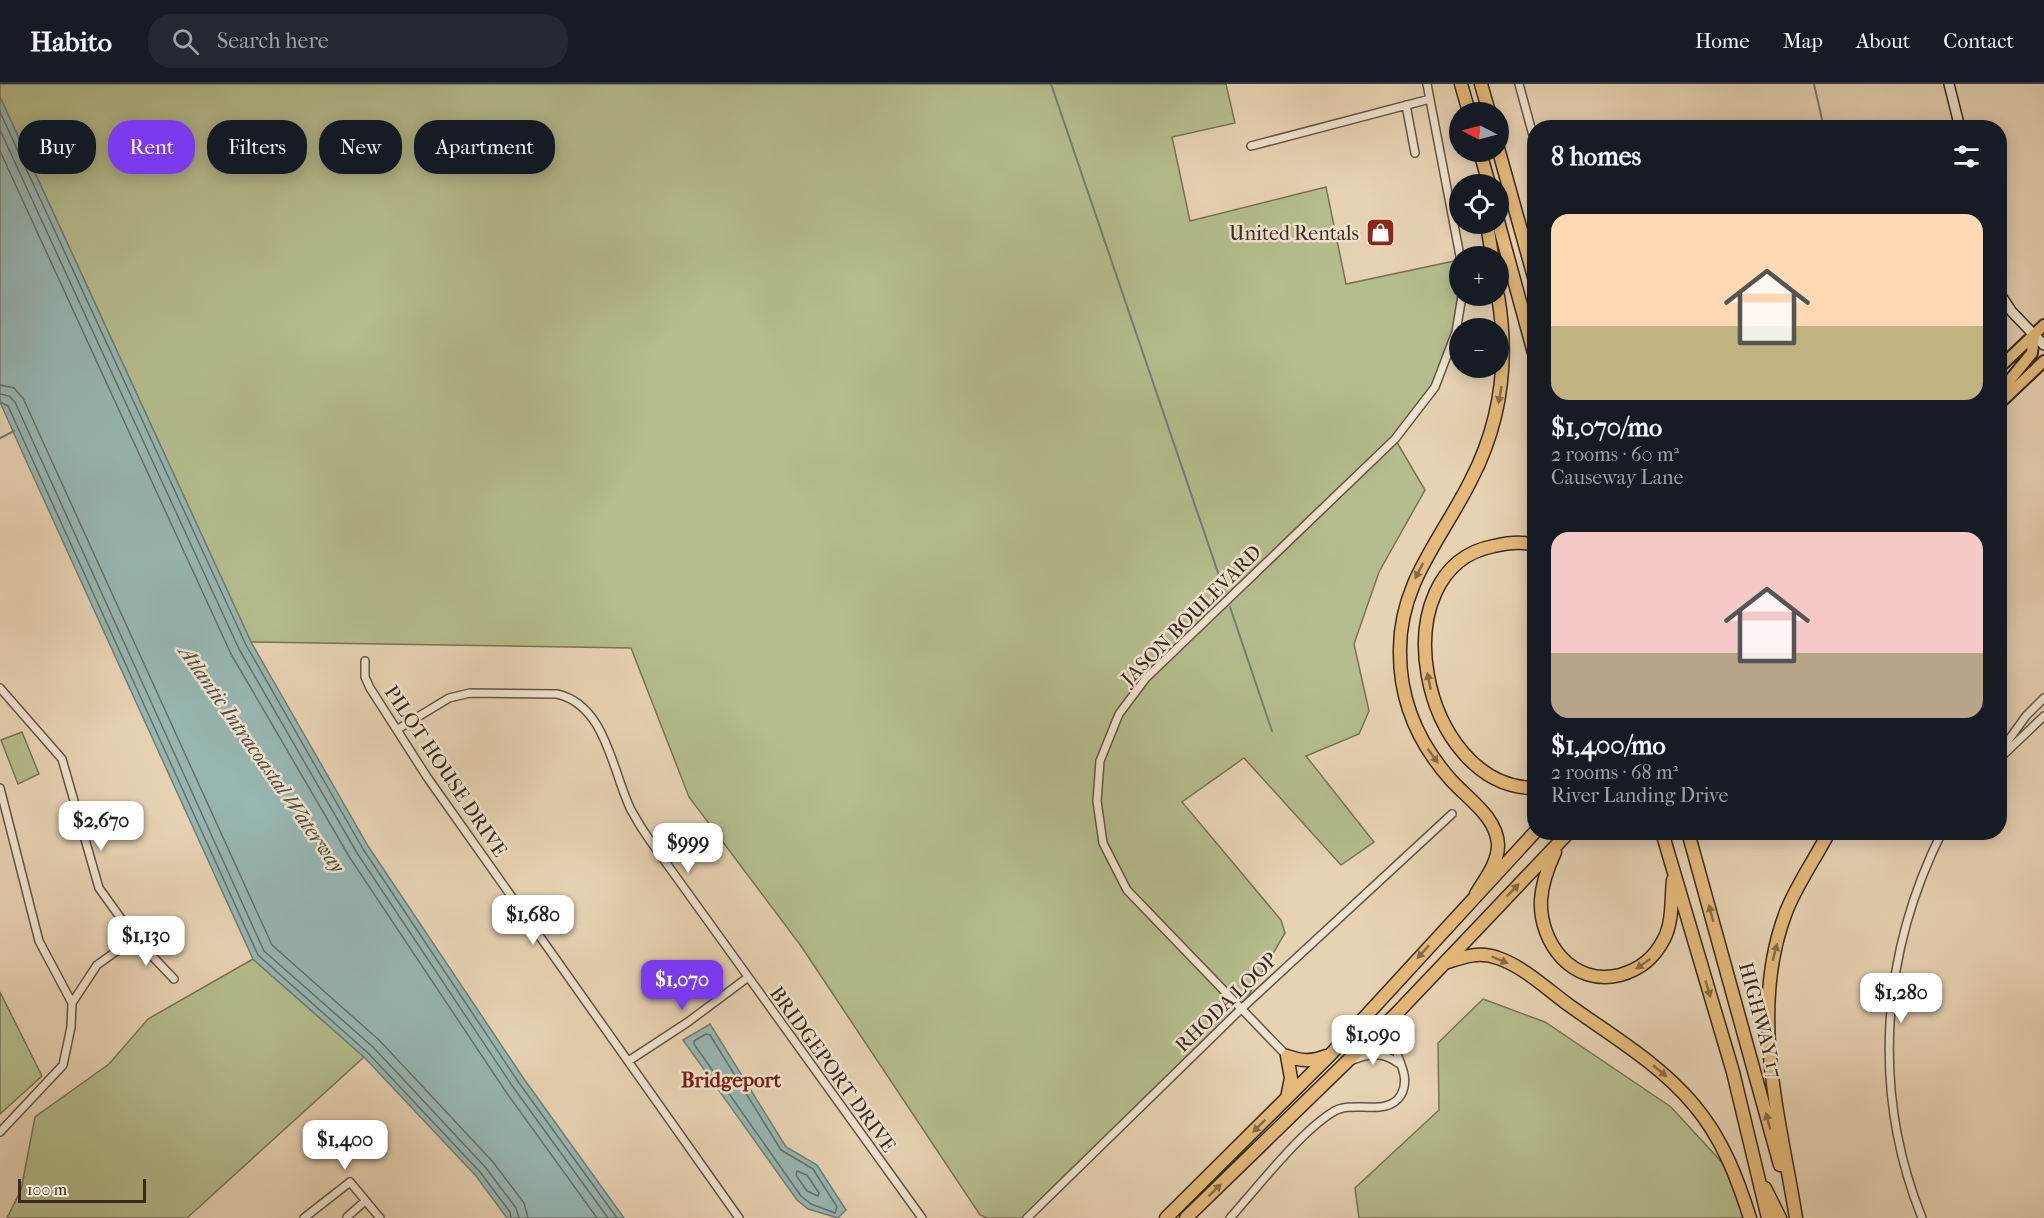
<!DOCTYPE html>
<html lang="en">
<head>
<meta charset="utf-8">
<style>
	:root { --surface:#171b24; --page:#242831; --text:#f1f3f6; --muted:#9ea1a6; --line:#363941; --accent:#7c3aed }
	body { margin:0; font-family:"IM FELL French Canon",serif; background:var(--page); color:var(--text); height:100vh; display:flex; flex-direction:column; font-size:22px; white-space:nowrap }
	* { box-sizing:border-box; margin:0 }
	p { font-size:20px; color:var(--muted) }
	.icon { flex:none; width:33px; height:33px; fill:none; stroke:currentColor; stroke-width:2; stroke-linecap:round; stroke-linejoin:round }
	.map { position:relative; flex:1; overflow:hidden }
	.details { position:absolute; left:1527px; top:36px; width:480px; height:720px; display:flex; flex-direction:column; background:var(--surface); border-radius:24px; box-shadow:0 3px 15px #0003 }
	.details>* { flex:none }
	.hud { position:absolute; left:18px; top:36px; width:570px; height:54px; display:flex; gap:12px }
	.needle { width:39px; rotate:276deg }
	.controls { position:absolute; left:1449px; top:18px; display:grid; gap:12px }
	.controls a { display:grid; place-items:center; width:60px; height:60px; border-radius:50%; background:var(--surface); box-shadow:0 3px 15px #0003; font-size:30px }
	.scale { position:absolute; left:18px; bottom:15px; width:128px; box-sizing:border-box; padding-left:6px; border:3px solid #3a2a1e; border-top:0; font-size:16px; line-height:21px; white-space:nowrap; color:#3a2a1e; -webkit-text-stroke:4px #efe2ce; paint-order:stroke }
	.price { position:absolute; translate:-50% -51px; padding:0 14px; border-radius:12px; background:#fff; color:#222; font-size:20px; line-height:39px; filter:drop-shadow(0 2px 3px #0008) }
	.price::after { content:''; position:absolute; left:50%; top:36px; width:18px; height:14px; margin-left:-9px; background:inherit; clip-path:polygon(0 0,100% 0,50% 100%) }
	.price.on { background:var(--accent); color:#fff }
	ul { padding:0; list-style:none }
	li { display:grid; align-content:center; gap:12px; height:318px; padding:0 24px }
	li span { display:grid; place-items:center; height:186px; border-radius:18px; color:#555 }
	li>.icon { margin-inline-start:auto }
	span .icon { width:108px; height:108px; fill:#fffc; stroke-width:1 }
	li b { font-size:26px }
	h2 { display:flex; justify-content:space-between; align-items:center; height:72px; padding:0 24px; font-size:26px }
	.chip { padding:0 21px; border-radius:24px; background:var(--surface); box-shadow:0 3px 15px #0003; font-size:21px; line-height:54px }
	.chip.on { background:var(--accent); color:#fff }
	header { display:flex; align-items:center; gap:36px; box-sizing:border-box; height:84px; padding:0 30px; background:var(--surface); border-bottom:2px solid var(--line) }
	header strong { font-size:28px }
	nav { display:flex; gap:33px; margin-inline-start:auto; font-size:21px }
	.search { width:420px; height:54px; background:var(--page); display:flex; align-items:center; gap:15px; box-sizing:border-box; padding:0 21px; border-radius:24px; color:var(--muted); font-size:22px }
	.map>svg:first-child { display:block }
</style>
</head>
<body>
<header>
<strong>Habito</strong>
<div class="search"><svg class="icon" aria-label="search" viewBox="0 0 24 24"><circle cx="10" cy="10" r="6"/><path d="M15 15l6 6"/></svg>Search here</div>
<nav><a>Home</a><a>Map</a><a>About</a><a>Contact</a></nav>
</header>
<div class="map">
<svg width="2044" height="1134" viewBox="0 0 2044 1134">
	<rect width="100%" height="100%" fill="#e7d2b3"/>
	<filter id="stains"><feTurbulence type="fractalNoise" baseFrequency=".00333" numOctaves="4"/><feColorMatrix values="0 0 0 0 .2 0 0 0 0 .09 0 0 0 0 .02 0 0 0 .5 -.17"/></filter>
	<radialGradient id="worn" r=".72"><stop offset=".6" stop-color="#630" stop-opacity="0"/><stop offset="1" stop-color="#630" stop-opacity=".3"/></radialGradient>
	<path fill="#b5bc8d" stroke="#787356" stroke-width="1.5" d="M0 0H1226L1235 39 1172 53 1190 137 1326 103 1346 200 1459 176 1456 248 1435 303 1395 355 1425 406 1379 488 1354 560 1369 627 1359 650 1306 672 1374 758 1341 781 1244 674 1182 718 1281 836 1285 849 1240 926 1027 1134H987L980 1131 801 862 689 713 631 564 251 558 0 13Z
		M22 648 39 690 18 700 1 656Z
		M253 875 364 973 187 1134H7L21 1106 35 1033 109 980 148 935Z
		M0 908 42 992 0 1030Z
		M1483 915 1545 938 1671 1023 1739 1097 1750 1134H1359L1355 1104 1439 1026 1438 959Z"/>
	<path fill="#97b6b2" stroke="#727e77" stroke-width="1.5" d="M0 13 251 558 368 762 524 995 624 1134H507L476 1092 364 973 253 875 24 372 0 318Z
		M710 940 786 1063 817 1081 846 1126 838 1134 808 1125 797 1116 683 956Z"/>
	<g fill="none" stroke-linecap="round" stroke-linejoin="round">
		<path stroke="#687068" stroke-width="1.5" d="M0 28 246 561 363 765 519 999 617 1134
			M0 46 239 565 357 769 513 1003 608 1134
			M0 67 231 570 350 774 506 1008 597 1134
			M0 301 14 304 23 314 272 861 379 956 410 989 493 1078 524 1119 528 1134
			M0 310 9 312 15 318 264 867 373 963 403 995 486 1084 516 1124 519 1134
			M0 318 8 322 258 871 368 969 480 1088 510 1128 511 1134
			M706 950 710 951 781 1066 813 1085 837 1123 835 1129 811 1120 801 1112 694 960V957Z
			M797 1087 807 1091 819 1109 818 1112 807 1107 796 1091Z"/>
		<path stroke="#727e77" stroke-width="2" d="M1051 0 1225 509
			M1814 0 1824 44
			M0 354 14 347
			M1230 523 1272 647"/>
		<defs>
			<path id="street" d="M1427 0 1460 172
				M1519 0 1534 55
				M1406 21 1415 69
				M1251 62 1430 15
				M365 577V593L370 604 427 693 739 1134
				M0 604 62 675 99 804 135 854 97 881 72 919
				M398 645 449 614 470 609 557 610C606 621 612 687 631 726 637 737 644 748 651 758L922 1134
				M2000 668 2026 632 2044 614
				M2000 674 2044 632
				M0 704 39 857 72 919 71 943 63 981 0 1048
				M135 854 174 895
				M1287 972 1127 806 1103 759 1097 717 1100 677 1119 630 1146 594 1395 355 1435 303 1456 248 1462 212
				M630 976 688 938 747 894
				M1353 976C1370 969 1383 968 1398 979
				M347 1133 365 1117
				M304 1134 350 1098 380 1134
				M1027 1134 1240 926 1452 730
				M1230 1134C1257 1104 1300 1048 1333 1028 1353 1015 1387 1034 1401 1011 1415 986 1383 962 1394 936
				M1922 1134C1871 1007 1881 870 1942 748"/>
			<path id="secondary" d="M1949 0 1960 44
				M2000 210 2012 228 2044 261"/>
			<path id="primary" d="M2000 283 2044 241
				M2000 308 2032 269 2034 251
				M2000 319 2044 277"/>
			<path id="highway" d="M1461 0 1469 28
				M1481 0 1489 28
				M1498 64 1534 193
				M1480 68 1489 100
				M1498 137 1534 269
				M1487 140 1492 172
				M1534 461C1522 457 1507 459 1494 462 1378 484 1420 703 1534 704
				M1662 748 1733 988 1768 1134
				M1688 748 1780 1081
				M1742 748H1764
				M1555 768C1548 783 1542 799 1541 816 1539 859 1573 903 1620 891 1641 885 1654 874 1664 855 1673 838 1671 815 1673 796
				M1476 810C1485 795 1498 779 1498 761 1497 733 1468 715 1451 696 1418 659 1399 615 1400 565 1400 498 1443 453 1471 396 1501 338 1509 276 1498 212
				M1445 879C1463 873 1479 867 1498 874 1522 882 1546 904 1566 919 1610 951 1659 979 1694 1021 1722 1054 1737 1093 1750 1134
				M1287 972C1301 977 1311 978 1326 972
				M1287 972 1291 994 1287 1014
				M1765 1104 1780 1134
				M1166 1134 1330 971 1535 748
				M1186 1134 1398 928 1569 748
				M1796 1134C1780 1034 1748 927 1786 828 1797 800 1815 775 1829 748"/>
		</defs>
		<use href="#street" stroke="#655443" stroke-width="10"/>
		<use href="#secondary" stroke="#3a2a1e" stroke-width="12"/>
		<use href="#primary" stroke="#3a2a1e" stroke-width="14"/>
		<use href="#highway" stroke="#3a2a1e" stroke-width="15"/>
		<use href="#street" stroke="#efe2ce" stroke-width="7"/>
		<use href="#secondary" stroke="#efe2ce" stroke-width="9"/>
		<use href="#primary" stroke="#e4b97a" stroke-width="10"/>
		<use href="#highway" stroke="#e4b97a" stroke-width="12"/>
	</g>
	<defs><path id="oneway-solid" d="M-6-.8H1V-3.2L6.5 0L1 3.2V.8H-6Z" transform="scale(1.5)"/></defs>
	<g fill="#866a47">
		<use href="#oneway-solid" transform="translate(1500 311) rotate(100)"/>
		<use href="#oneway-solid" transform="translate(1419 487) rotate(117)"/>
		<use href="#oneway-solid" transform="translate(1429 597) rotate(-101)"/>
		<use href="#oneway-solid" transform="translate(1433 672) rotate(54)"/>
		<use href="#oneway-solid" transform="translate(1513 806) rotate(-46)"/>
		<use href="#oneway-solid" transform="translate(1711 829) rotate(-105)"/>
		<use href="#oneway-solid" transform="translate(1423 868) rotate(132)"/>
		<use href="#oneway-solid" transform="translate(1775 868) rotate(-75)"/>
		<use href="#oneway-solid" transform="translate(1500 876) rotate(23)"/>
		<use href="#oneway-solid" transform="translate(1643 880) rotate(145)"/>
		<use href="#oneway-solid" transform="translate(1708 905) rotate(73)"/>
		<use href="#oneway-solid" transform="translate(1660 987) rotate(40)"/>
		<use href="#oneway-solid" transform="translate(1768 1037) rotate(-105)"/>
		<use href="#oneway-solid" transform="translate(1259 1042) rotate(135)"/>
		<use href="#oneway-solid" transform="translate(1215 1106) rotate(-44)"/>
	</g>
	<defs>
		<symbol id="shop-square" viewBox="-11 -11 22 22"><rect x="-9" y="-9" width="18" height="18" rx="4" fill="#8f2418" stroke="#efe2ce"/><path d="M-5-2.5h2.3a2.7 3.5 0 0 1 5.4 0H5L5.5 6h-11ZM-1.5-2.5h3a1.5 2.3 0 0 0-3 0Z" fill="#fff"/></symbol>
	</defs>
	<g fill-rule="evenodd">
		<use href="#shop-square" x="1364" y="132" width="33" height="33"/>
	</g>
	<g text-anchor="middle" stroke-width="5" stroke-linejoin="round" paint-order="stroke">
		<g font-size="20" fill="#3a2a1e" stroke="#efe2ce" text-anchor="end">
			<text x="1359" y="156">United Rentals</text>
		</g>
		<g font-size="20" fill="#3a2a1e" stroke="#efe2ce">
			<text transform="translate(1191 531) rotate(-45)" y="7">JASON BOULEVARD</text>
			<text transform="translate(446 687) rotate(56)" y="7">PILOT HOUSE DRIVE</text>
			<text transform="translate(1226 918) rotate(-44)" y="7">RHODA LOOP</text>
			<text transform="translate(1761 936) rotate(75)" y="7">HIGHWAY 17</text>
			<text transform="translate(833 985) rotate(54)" y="7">BRIDGEPORT DRIVE</text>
		</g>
		<g font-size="21" font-style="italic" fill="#514d43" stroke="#efe2ce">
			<text transform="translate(262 675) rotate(55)" y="7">Atlantic Intracoastal Waterway</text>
		</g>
		<g font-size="21" font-weight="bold" fill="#7a1f14" stroke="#efe2ce">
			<text x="731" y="1003">Bridgeport</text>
		</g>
	</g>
	<rect width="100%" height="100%" filter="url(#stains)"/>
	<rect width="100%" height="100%" fill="url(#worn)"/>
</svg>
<div class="controls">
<a><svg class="needle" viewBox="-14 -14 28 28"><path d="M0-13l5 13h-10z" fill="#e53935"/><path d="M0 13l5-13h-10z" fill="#9ea1a6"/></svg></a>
<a><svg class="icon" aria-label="locate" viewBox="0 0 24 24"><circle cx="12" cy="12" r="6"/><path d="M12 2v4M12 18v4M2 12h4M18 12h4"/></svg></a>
<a>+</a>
<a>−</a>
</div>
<div class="scale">100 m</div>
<b class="price" style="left:101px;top:768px">$2,670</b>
<b class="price" style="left:688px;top:790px">$999</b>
<b class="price" style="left:533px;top:862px">$1,680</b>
<b class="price" style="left:146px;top:883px">$1,130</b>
<b class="price on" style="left:682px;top:927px">$1,070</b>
<b class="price" style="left:1901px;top:940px">$1,280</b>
<b class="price" style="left:1373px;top:982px">$1,090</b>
<b class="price" style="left:345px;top:1087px">$1,400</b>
<div class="hud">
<a class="chip">Buy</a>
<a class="chip on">Rent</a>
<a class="chip">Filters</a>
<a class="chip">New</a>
<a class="chip">Apartment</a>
</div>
<section class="details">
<h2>8 homes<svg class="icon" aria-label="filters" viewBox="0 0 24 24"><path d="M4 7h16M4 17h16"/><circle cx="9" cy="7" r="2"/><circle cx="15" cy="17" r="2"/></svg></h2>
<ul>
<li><span style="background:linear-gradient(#ffd9b3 60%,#c2b280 0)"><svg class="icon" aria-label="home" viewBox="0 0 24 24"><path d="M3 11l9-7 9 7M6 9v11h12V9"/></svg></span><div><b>$1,070/mo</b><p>2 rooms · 60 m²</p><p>Causeway Lane</p></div></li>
<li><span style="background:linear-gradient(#f6c9c9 65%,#b9a48a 0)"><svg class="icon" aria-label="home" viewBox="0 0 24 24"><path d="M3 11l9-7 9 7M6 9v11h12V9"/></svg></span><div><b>$1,400/mo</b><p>2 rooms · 68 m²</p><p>River Landing Drive</p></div></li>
</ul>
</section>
</div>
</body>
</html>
